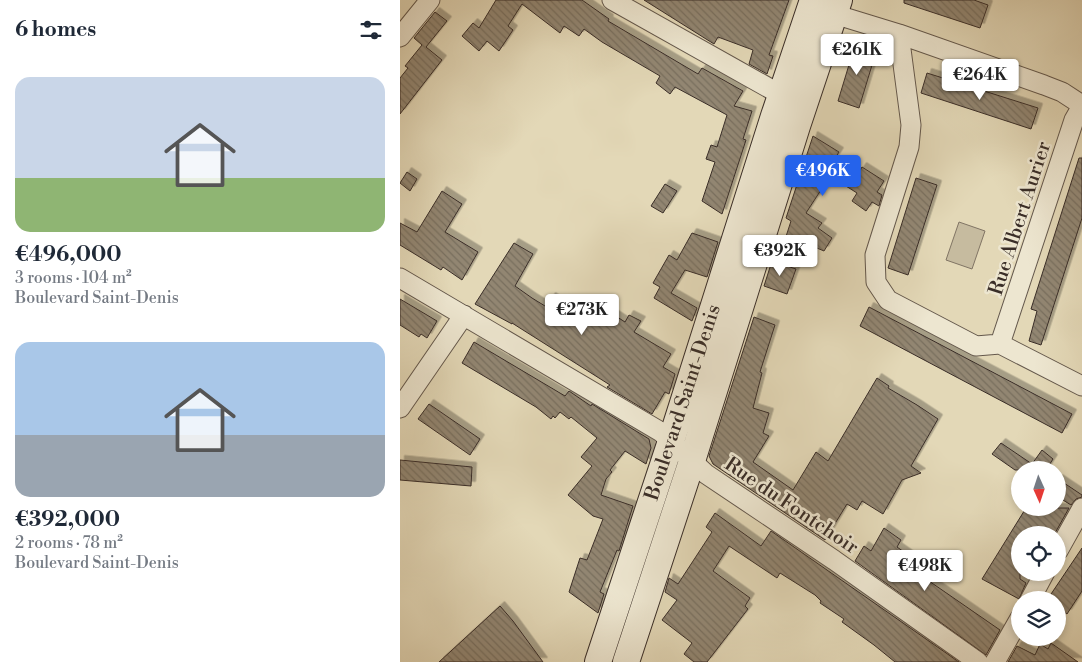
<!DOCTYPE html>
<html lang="en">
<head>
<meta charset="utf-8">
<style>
	:root { --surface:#fff; --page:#f6f6f7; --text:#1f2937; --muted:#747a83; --accent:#2563eb }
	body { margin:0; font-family:"Libre Bodoni",serif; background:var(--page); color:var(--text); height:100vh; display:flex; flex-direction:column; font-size:19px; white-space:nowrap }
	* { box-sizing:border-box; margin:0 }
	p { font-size:16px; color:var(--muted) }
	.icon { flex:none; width:28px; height:28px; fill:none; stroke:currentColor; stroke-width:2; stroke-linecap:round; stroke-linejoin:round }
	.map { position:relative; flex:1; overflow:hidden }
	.side { display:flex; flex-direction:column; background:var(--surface); width:400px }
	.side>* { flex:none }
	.needle { width:32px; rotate:177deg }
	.fabs { position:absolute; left:611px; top:461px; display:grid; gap:10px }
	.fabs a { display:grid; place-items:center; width:55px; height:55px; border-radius:50%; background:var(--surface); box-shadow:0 2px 8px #0003; font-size:25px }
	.price { position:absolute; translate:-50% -42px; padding:0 11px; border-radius:5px; background:#fff; color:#222; font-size:16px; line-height:32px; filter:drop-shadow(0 1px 2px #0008) }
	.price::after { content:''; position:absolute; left:50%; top:30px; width:15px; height:11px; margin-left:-8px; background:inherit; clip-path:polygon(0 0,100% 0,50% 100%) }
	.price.selected { background:var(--accent); color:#fff }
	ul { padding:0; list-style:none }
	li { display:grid; align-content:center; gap:10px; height:265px; padding:0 15px }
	li span { display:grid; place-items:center; height:155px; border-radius:15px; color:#555 }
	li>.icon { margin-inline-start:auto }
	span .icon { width:90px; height:90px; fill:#fffc; stroke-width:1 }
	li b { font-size:21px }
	h2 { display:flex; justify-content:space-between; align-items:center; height:60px; padding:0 15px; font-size:21px }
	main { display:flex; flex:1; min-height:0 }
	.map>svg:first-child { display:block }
</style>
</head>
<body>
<main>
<section class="side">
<h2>6 homes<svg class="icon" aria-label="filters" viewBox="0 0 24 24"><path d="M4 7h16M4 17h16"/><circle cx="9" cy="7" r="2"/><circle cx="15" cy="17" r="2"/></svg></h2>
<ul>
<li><span style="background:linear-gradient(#c9d6e8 65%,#8fb573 0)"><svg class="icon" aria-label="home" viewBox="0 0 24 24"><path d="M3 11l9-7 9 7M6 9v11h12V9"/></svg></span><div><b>€496,000</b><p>3 rooms · 104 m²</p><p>Boulevard Saint-Denis</p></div></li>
<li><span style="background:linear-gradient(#a9c7e8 60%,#9aa5b1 0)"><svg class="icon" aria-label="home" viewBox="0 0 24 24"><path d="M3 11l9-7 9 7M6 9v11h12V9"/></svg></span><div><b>€392,000</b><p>2 rooms · 78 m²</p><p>Boulevard Saint-Denis</p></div></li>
</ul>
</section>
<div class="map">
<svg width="682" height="662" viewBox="0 0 682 662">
	<defs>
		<pattern id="building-back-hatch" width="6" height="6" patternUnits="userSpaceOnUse" patternTransform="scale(1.25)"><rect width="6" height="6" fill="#928672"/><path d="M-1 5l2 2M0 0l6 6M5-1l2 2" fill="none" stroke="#786e5e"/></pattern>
		<filter id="shadow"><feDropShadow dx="4.5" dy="-4.5" stdDeviation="0" flood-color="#0004"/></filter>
	</defs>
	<rect width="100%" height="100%" fill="#e3d8b7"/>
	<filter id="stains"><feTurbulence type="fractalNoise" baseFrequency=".004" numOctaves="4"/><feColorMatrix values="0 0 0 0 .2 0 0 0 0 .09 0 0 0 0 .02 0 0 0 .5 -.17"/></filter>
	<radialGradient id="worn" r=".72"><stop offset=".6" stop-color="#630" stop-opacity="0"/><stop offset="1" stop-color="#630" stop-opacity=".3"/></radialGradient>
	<path fill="#c6bb9f" stroke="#807464" d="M559 222 585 231 572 269 546 260Z"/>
	<path fill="url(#building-back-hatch)" stroke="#3a2e28" filter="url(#shadow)" d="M96 0H182L209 19 208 21 298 74 302 68 343 91 334 106 352 111 343 139 346 140 322 214 302 201 315 162 306 159 311 145 317 147 327 115 275 87 270 94 256 83 260 76 202 42 184 29 179 36 164 26 160 33 122 4 108 26 113 30 99 51 87 41 79 51 62 36 73 23 79 28Z
		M244 0H389L369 55 373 56 367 74 349 64 353 50 318 37 314 44Z
		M504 0H574L588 5 580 28 504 3Z
		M35 12 47 21 26 47 42 60 0 114V78L8 68 5 66 22 45 14 38Z
		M455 45 476 52 459 108 438 101Z
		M527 73 638 108 631 129 521 93Z
		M413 136 439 152 434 160 456 176 462 167 484 181 477 192 482 195 479 206 472 202 466 211 452 201 457 193 430 176 406 213 422 223 418 228 432 238 424 251 405 243 398 263 381 252 391 221 386 218Z
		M679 158H682V218L641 345 629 341 637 311 631 309Z
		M7 172 17 179 10 191 0 183Z
		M516 178 537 185 508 275 488 268Z
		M265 184 277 191 263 213 251 206Z
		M42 191 62 204 45 232 78 252 62 280 43 267 41 270 0 245V223L17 232Z
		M292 233 318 242 307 277 285 270 271 293 297 308 292 321 254 298 260 287 253 283 269 255 277 260Z
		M114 243 133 254 115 286 132 298 145 306 151 297 180 315 184 310 201 322 208 311 225 322 229 315 241 321 234 332 271 354 263 367 275 374 269 394 265 392 252 414 207 387 210 385 112 323V324L75 304Z
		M372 261 396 269 387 294 364 286Z
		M0 299 37 321 27 338 21 334 19 337 0 325Z
		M469 307 672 414 662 433 460 326Z
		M354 317 375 325 360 372 362 373 353 408 369 413 363 433 369 436 353 462 393 490 416 452 428 461 477 378 489 386 488 388 517 405 538 419 511 466 521 473 502 480 483 514 462 501 457 510 447 504 425 540 313 464 309 456Z
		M74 342 165 396 169 391 191 406 192 404 249 439 251 448 246 464 225 451 210 470 212 472 206 479 201 495 233 506 219 551 217 550 200 592 204 594 198 613 169 592 180 558 187 560 203 519 193 516 168 495 192 466 181 457 197 438 171 417 169 419 160 412 155 418 153 416 151 419 136 407 62 363Z
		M29 404 80 439 70 455 18 419Z
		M601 443 632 464 642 450 653 459 646 470H615L592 454Z
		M0 460 72 467 71 486 0 480Z
		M658 479 682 495V497L676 499 671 505 658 497Z
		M626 508H669L654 535H620V579L626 583 619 599 582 579Z
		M315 513 361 546 371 531 559 662H495L474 645 442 622 444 619 420 603 421 601 415 595 380 573 377 578 329 546 313 571 350 598 345 606 348 609 307 662H294L284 654 292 643 262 620 277 600 265 592 269 578 278 584 312 532 306 527Z
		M484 528 501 540 497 547 521 564 516 572 600 630 586 655 455 561 464 546 471 551Z
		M682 548V591L667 614 658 608V600H647Z
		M100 606 113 621 143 662H39Z
		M651 643 678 662H608L617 646 635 655 640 644 648 649Z"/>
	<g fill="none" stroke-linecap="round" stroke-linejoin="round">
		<defs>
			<path id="minor" d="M212 0 376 92
				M424 11 499 34 644 85 662 92 682 105
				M499 34 511 125 509 147 475 255 476 282 488 300 576 346 600 344 682 386
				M0 37 30 0
				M0 278 261 432 306 474 434 560 578 662
				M600 344 674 120 682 106
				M0 408 64 315
				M658 551 682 508
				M630 600 645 572
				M595 662 620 618"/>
			<path id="secondary" d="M198 662 271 441 374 116 413 0
				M226 662 292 461 397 126 439 0"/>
		</defs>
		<use href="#minor" stroke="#64584c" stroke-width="21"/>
		<use href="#secondary" stroke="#3a2e28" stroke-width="28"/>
		<use href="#minor" stroke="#ede6d0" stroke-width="19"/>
		<use href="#secondary" stroke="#ede6d0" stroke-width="26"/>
	</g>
	<g text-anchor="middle" stroke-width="5" stroke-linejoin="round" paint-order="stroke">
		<g font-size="20" fill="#3a2e28" stroke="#ede6d0">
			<text transform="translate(619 218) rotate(-72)" y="7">Rue Albert Aurier</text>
			<text transform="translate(282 402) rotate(-72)" y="7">Boulevard Saint-Denis</text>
			<text transform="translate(392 505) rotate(34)" y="7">Rue du Fontchoir</text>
		</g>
	</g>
	<rect width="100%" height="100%" filter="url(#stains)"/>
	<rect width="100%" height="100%" fill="url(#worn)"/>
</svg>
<div class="fabs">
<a><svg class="needle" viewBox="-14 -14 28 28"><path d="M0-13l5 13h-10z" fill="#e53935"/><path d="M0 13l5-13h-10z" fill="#747a83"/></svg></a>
<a><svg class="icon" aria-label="locate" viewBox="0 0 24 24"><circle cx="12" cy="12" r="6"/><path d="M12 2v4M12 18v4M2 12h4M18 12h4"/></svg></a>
<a><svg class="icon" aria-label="layers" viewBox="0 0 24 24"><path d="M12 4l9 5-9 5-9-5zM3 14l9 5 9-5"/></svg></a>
</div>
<b class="price" style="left:457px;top:76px">€261K</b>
<b class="price" style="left:580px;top:101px">€264K</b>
<b class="price selected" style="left:423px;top:197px">€496K</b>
<b class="price" style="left:380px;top:277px">€392K</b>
<b class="price" style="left:182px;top:336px">€273K</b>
<b class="price" style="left:525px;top:592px">€498K</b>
</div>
</main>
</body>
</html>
